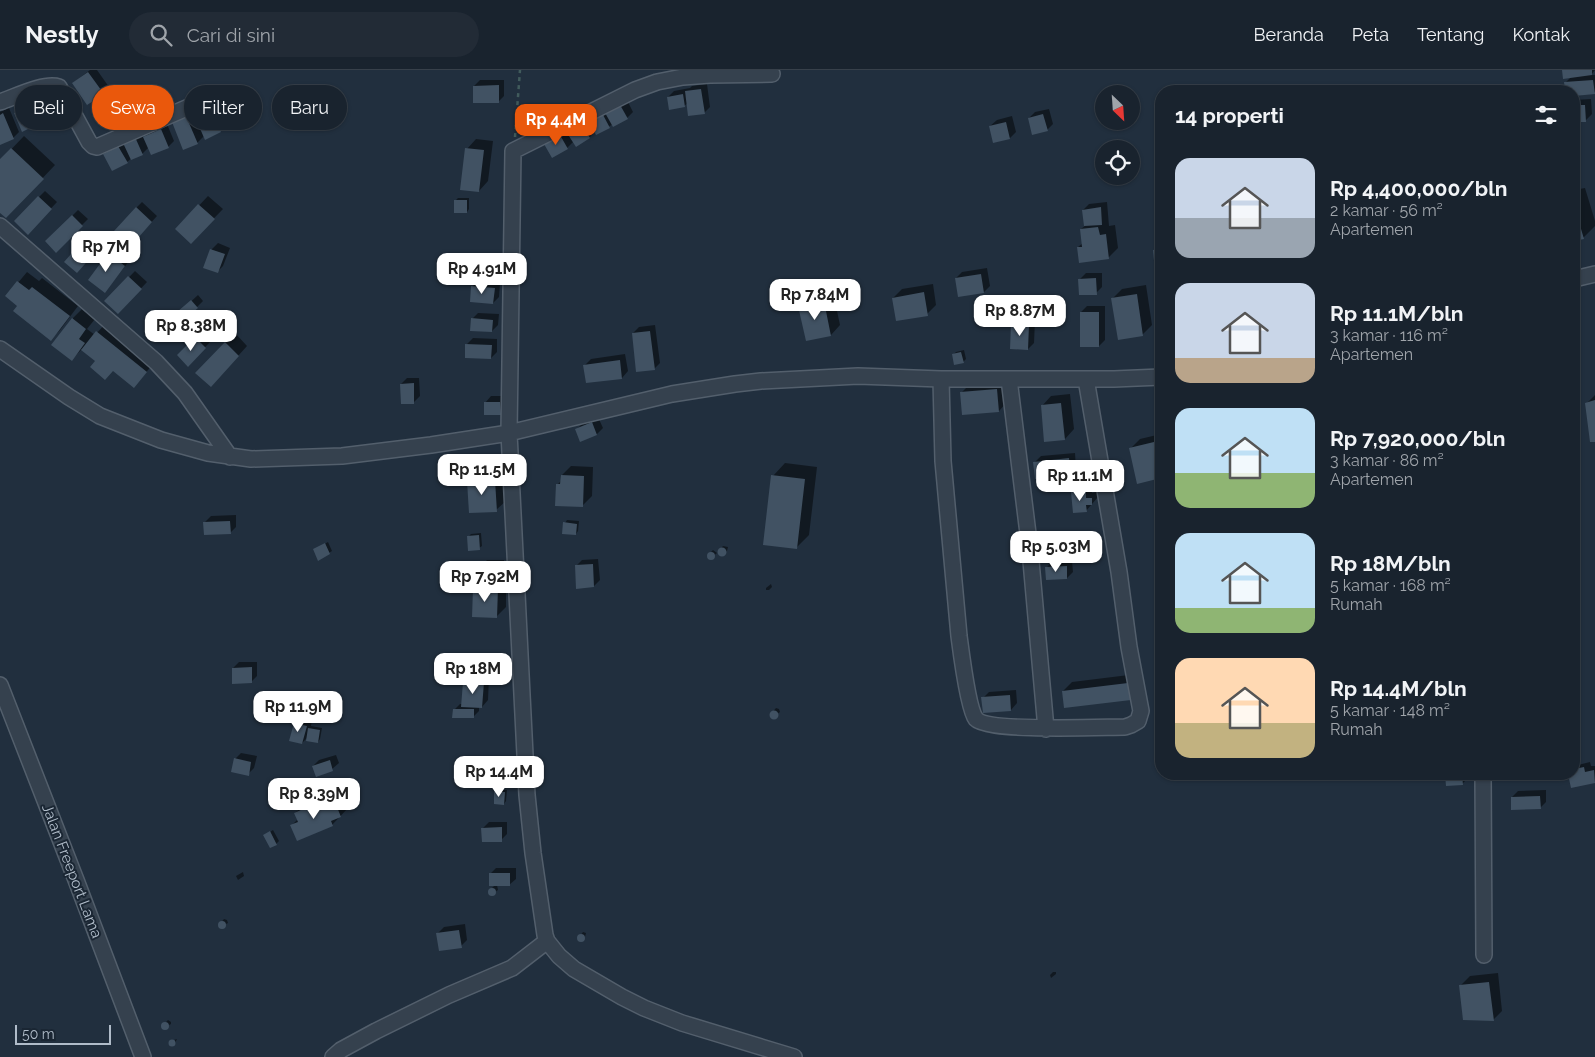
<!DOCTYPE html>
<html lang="id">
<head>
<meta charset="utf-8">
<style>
	:root { --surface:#19232e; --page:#222b36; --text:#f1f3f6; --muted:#9fa4aa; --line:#37404a; --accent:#ea580c }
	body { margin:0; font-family:Raleway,sans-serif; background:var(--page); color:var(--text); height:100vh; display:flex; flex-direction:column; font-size:19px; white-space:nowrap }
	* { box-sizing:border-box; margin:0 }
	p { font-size:16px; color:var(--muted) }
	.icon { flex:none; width:28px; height:28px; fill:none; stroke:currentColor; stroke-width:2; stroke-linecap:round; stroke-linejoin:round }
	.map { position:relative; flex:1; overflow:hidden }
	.panel { position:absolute; left:1155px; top:15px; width:425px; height:695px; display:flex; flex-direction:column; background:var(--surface); border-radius:20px; box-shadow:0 1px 4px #0004,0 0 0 1px var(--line) }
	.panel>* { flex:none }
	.guide { position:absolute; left:15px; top:15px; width:475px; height:45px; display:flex; gap:10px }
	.needle { width:32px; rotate:155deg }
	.buttons { position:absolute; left:1095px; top:15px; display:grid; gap:10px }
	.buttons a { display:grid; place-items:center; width:45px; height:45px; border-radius:50%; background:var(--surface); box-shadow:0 1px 4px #0004,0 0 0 1px var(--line); font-size:25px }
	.scale { position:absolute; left:15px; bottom:12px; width:96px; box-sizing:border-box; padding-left:5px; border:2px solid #b0bcc9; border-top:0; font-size:14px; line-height:18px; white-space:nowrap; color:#b0bcc9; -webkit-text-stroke:4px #1a2633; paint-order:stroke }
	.price { position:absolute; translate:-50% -42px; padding:0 11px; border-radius:10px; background:#fff; color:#222; font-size:16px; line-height:32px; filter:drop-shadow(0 1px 2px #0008) }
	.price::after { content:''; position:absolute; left:50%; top:30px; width:15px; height:11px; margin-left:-8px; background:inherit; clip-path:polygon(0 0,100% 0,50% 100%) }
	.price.active { background:var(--accent); color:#fff }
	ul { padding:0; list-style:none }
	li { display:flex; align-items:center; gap:15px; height:125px; padding:0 20px }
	li span { display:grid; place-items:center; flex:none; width:140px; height:100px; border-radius:15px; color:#555 }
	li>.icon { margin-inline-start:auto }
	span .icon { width:60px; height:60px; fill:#fffc; stroke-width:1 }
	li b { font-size:21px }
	h2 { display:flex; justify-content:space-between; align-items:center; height:60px; padding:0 20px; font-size:21px }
	.pill { padding:0 18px; border-radius:22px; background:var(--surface); box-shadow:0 1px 4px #0004,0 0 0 1px var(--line); font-size:18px; line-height:45px }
	.pill.active { background:var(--accent); color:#fff }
	header { display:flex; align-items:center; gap:30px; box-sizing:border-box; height:70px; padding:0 25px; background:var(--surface); border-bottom:1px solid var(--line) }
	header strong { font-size:24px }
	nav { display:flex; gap:28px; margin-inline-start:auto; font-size:18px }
	.search { width:350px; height:45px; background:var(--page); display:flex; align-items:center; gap:12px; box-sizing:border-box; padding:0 18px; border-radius:28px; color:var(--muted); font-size:19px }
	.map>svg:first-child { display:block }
</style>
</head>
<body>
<header>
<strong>Nestly</strong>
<div class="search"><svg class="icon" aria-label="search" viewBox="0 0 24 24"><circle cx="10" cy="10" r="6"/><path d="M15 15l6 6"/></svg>Cari di sini</div>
<nav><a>Beranda</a><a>Peta</a><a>Tentang</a><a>Kontak</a></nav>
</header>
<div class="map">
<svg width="1595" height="987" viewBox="0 0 1595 987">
	<rect width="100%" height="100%" fill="#212f3e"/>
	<path fill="#0007" d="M90 0H97L109 17 103 23 73 13Z
		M1563 0H1595L1591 5H1595V22L1574 25V21H1566L1565 13 1571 7Z
		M480 10H504V26L498 32 474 16Z
		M707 14 710 37 704 43 688 33 684 36 668 27 674 21 690 18 692 16Z
		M127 22 136 38 130 44 106 37 112 31Z
		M235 23 240 36 234 42 222 46 226 55 220 61 204 66 197 73 173 52 221 28Z
		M626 28 633 42 627 48 613 54 597 64 595 61 590 67 576 75 574 71 567 78 546 74 566 60 568 64 575 57Z
		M1591 29 1592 44 1586 50 1574 51V30Z
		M37 30 45 46 39 52 15 43 21 37Z
		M9 38 19 62 13 68 0 73V42Z
		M1049 39 1053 54 1047 60 1029 48 1035 42Z
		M1012 46 1016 62 1010 68 990 56 997 50Z
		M167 54 174 71 168 77H149L142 84 132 88 127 92 104 84 110 78 141 62 144 68 151 61Z
		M24 66 55 95 18 134 0 141V91Z
		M476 69 493 71 488 111 479 121 467 79Z
		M1585 118 1595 151V156L1584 167 1574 170V120Z
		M45 121 57 132 28 163 15 151Z
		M208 126 223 139 191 172 177 159Z
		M458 128H469V139L467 142 455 131Z
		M142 132 157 146 137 168 136 138Z
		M1107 132 1109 156 1115 155 1118 178 1109 187 1080 191 1078 177 1083 173 1081 159 1086 155 1083 140 1089 134Z
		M78 140 88 149 56 181 47 171Z
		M94 161 105 171 83 195 66 192Z
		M218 173 230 178 223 196 217 202 205 198 212 179Z
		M1160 175 1161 199H1156L1154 181Z
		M115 178 130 190 110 215 109 184Z
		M500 185V196L494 202 474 192 480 186Z
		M987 198 990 216 984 222 956 208 962 202Z
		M135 201 147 212 118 243 106 231Z
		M27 202 39 211 42 208 78 236 60 260 51 269 19 236 7 226Z
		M1086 203H1102V217L1096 223 1080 209Z
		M478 211 500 213 499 227 493 233 472 217Z
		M933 214 936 235 927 244 893 228 902 219Z
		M1146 215 1152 255 1143 264 1119 268 1113 228 1122 219Z
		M833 222 840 255 831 265 800 236 809 227Z
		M198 225 203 231 197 237H185Z
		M1087 236H1105V270L1099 276 1081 242Z
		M82 239 95 249 87 259 95 265 106 253 155 292 134 316 113 300 96 291 82 279 72 289 73 248Z
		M478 243 499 244 498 255 492 261 472 249Z
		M1018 249 1035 250 1034 273 1028 279 1012 255Z
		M655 255 660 293 654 299 633 263 639 257Z
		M202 262 211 271 188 295 179 285Z
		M235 263 247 276 220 306 225 272Z
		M473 268 497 269V282L491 288 467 274Z
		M964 280 966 289 963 292 953 285 956 282Z
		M625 284 628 301 622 308 585 295 591 289Z
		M407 308H419L420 326 414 332 401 314Z
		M1006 311 1008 331 999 341 961 323 970 314Z
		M1070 324 1074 359 1065 369 1042 336 1051 326Z
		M1595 325V370L1586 334Z
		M491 326H506V338L500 344 485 333Z
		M598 347 603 358 597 364 581 370 577 359 583 353Z
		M1161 364V407L1138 412 1131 378 1140 369Z
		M1075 383 1076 399 1070 405 1035 392 1041 386Z
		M785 393 817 397 809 465 796 478 773 406Z
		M571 396 593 397 592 426 582 436 557 415 562 410V405Z
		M504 401 506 431 496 440 469 411 478 402Z
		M1091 416 1092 423 1097 422 1098 427 1086 441 1073 423 1079 417Z
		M236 445V457L230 463 205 452 211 446Z
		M567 450 579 451 578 461 576 464 565 453Z
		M481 463 482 476 479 478 468 467 471 464Z
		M328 472 332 481 319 489 314 480Z
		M723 476 728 477 727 481 721 485 718 482Z
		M713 480 717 483 710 489 708 485Z
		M598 489 600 510 594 516 576 496 582 490Z
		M487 490H504V506L502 509H506V537L497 546 474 518 481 511V496Z
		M1072 491 1073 502 1067 508 1046 498 1052 492Z
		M771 514 772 517 769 520H766V518Z
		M239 592H257V606L251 612 233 598Z
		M1137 604 1139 619 1130 629 1063 621 1072 612Z
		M470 606 489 607 488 630 482 637 479 636V641L473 647 454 640 460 634H463L464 612Z
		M1016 620 1017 633 1011 640 983 628 989 622Z
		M776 638 779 639 780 642 773 647 771 644Z
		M301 648 312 650 311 656 322 658 320 669 318 672 308 667 302 673 295 654Z
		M241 683 257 686 254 698 248 704 235 689Z
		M336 685 339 693 332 699 313 696 319 690Z
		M1590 692 1591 696H1595V712L1572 717 1569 704H1574V696Z
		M1446 704H1468V708L1462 714 1447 715Z
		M498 720H507L506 731 504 734 495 723Z
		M1546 720V732L1540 738 1512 727 1518 721Z
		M331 723 333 729 344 724 349 737 332 755H292L298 749 295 743 305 734Z
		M489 752H507V764L501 770 483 758Z
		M273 760 279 771 276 774 265 765Z
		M496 798H516V809L509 815H497L498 820 491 825 490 820 495 815 490 804Z
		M243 802 244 806 238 810 236 806Z
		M224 849 227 850 228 853 220 857 219 855Z
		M465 854 467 870 461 876 438 863 444 857Z
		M583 862 586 863 585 867 582 870 578 869Z
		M1053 902H1056V904L1051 908 1050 905Z
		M1498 903 1502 941 1493 950 1461 915 1470 906Z
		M168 950 171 952V954L164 958 163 955Z
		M177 969 174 975 170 974 171 971Z"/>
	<path fill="#415263" d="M1562 0H1592V5L1563 9Z
		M88 2 104 24 87 35 72 13Z
		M1593 10 1595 24 1574 26V21H1565L1564 12Z
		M499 15V33H473V16Z
		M58 18 67 37 53 44 44 26Z
		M701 19 705 44 688 46 685 21Z
		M683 24 685 37 669 40 667 27Z
		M120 27 131 45 115 54 104 37Z
		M229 28 234 43 218 49 213 33Z
		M208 33 221 62 205 70 192 40Z
		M619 33 628 49 613 57 604 41Z
		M31 35 40 53 22 62 14 43Z
		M1574 35H1585L1586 52H1574Z
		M3 43 14 69 0 75V45Z
		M602 43 610 58 596 65 588 50Z
		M1043 44 1048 61 1032 65 1028 48Z
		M186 46 198 74 183 80 172 52Z
		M1006 52 1010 69 993 73 989 56Z
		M582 54 590 68 576 77 567 63Z
		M161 59 169 78 151 85 143 67Z
		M560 65 568 79 552 88 544 74Z
		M135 67 143 85 131 90 123 73Z
		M118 76 128 93 112 101 103 84Z
		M11 78 44 109 6 148 0 143V89Z
		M465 78 484 80 479 122 460 120Z
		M38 126 52 139 28 165 14 151Z
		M454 130H467V143H454Z
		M198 134 215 149 191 174 175 159Z
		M1574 135 1584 169 1574 171Z
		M136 137 152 152 131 176 114 161Z
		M1101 137 1102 155 1084 156 1082 140Z
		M72 145 83 156 56 183 45 171Z
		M1098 157 1100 165 1106 164 1109 189 1079 193 1077 177H1082L1080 159Z
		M87 166 100 177 77 203 64 192Z
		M210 179 225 184 218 203 203 198Z
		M1161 179V200L1155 201 1153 180Z
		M108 183 125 196 105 223 88 210Z
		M494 191 495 204H473V192Z
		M981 204 984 223 958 227 955 208Z
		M128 206 142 219 118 244 104 231Z
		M1096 208 1097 225H1079L1078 209Z
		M17 211 29 220 32 217 70 246 51 271 13 241 17 236 5 226Z
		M471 216 495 218 493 234 470 232Z
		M924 222 928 246 896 251 892 228Z
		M1137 224 1143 266 1118 270 1111 228Z
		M191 230 198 238 184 250 177 242Z
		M824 231 831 266 806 271 798 236Z
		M1080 242H1099V277H1080Z
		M72 248 86 259 79 269 85 273 72 291 51 275Z
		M471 248 493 250 492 262 470 261Z
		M1011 254 1029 255 1028 280 1010 279Z
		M96 261 147 302 134 318 113 301 105 310 90 297 95 291 81 280Z
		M650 261 655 300 636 302 632 263Z
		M195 267 206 278 188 297 177 285Z
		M225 272 239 286 211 317 195 303Z
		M465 274 492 275 491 289 465 288Z
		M961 282 964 293 954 295 952 284Z
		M620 290 622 309 586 313 583 295Z
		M414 313V334H401L400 314Z
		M997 319 999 342 962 345 960 322Z
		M1595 330V372H1590L1585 333Z
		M484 332H500L501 345H484Z
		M1061 333 1065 370 1044 372 1041 335Z
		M592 352 597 365 580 372 575 359Z
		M1154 372 1161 408 1137 414 1129 378Z
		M1069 388 1071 406 1035 409 1033 392Z
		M561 405 584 406 583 437 555 436 556 414H560Z
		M771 405 805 409 797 479 763 475Z
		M495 410 497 442 469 443 467 411Z
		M1086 421V428H1092V435H1086L1087 442 1073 443 1071 422Z
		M230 451 231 464 204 465 203 452Z
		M563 452 577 454 576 465 562 464Z
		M479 465 480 480 468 481 467 466Z
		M325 473 330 484 318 491 313 479Z
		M717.5 482a4.5 4.5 0 1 1 9 0a4.5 4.5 0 1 1-9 0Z
		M707 486a4 4 0 1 1 8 0a4 4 0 1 1-8 0Z
		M593 494 594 517 576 519 575 495Z
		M499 495V514H480V496Z
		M1067 496V509L1046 510 1045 497Z
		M473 518H498L497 548 472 547Z
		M252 597V613L232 614V598Z
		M463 612H484L482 638 461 637Z
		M1128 613 1131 630 1064 638 1062 621Z
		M1010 625 1011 641 983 643 981 627Z
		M453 639H474V648H452Z
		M769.5 645a4.5 4.5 0 1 1 9 0a4.5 4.5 0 1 1-9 0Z
		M294 653 307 656 302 674 289 671Z
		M308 658 320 660 318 673 306 671Z
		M234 688 251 692 249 706 231 702Z
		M330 690 333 701 316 707 312 696Z
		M1584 697 1585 702 1594 700 1595 713 1571 718 1568 704H1574V699Z
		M1445 704H1462L1463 715 1446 716Z
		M494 722H505L504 735 494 734Z
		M1540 726 1541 739 1511 740V727Z
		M321 731 324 737 335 732 341 747 331 751 333 756 297 771 290 755 298 752 294 743Z
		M502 757V772H482L481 758Z
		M270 761 277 775 270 778 263 765Z
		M489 803H510V816H489Z
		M488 822a4 4 0 1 1 8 0a4 4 0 1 1-8 0Z
		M218 855a4 4 0 1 1 8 0a4 4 0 1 1-8 0Z
		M459 860 462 878 439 881 436 863Z
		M577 868a4 4 0 1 1 8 0a4 4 0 1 1-8 0Z
		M1489 912 1494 951 1463 950 1459 915Z
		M161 956a4 4 0 1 1 8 0a4 4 0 1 1-8 0Z
		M168.5 973a3.5 3.5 0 1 1 7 0a3.5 3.5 0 1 1-7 0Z"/>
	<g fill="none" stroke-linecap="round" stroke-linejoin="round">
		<defs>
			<path id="minor" d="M772 4 710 5 683 7 657 12 635 20 513 81 509 363 527 725 533 783 545 865 547 871 559 886 574 899 622 927 644 938 682 953 794 987
				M0 32C15 27 44 12 59 17L89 72 93 76 97 77 214 26
				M0 156 156 292 185 323 230 387
				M1574 209 1595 204
				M0 279 69 327 100 346 161 370 208 383 251 389 342 386 431 375 509 363 672 324 735 314 761 311 858 306 941 309H1114L1161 307
				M941 309 943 391 959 566C961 581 968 639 976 649 988 662 1103 657 1125 657L1131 655 1138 651 1141 641 1129 577 1119 502 1086 309
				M1009 309 1030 480 1046 659
				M0 615 76 810 143 987
				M1483 704 1484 885
				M333 987 341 980 376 961 449 925 512 898 547 871"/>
		</defs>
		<use href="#minor" stroke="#535f6c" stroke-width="18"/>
		<path stroke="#415b5c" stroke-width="2.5" stroke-dasharray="4 4" stroke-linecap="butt" d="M515 67 520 0"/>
		<use href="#minor" stroke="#35414e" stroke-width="15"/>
	</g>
	<g text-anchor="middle" stroke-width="4" stroke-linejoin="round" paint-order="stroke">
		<g font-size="15" fill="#b0bcc9" stroke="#1a2633">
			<text transform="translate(72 801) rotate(69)" y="5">Jalan Freeport Lama</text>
		</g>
	</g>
</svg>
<div class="buttons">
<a><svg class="needle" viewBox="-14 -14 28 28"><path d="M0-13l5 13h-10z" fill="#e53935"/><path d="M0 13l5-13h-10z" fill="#9fa4aa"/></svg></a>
<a><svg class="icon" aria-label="locate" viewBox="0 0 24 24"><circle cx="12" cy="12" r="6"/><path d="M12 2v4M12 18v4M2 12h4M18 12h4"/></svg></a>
</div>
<div class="scale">50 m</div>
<b class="price active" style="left:556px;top:76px">Rp 4.4M</b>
<b class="price" style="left:106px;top:203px">Rp 7M</b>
<b class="price" style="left:482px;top:225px">Rp 4.91M</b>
<b class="price" style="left:815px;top:251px">Rp 7.84M</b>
<b class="price" style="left:1020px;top:267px">Rp 8.87M</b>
<b class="price" style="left:191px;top:282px">Rp 8.38M</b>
<b class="price" style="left:482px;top:426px">Rp 11.5M</b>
<b class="price" style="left:1080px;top:432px">Rp 11.1M</b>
<b class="price" style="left:1056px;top:503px">Rp 5.03M</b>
<b class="price" style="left:485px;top:533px">Rp 7.92M</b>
<b class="price" style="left:473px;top:625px">Rp 18M</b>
<b class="price" style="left:298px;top:663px">Rp 11.9M</b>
<b class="price" style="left:499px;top:728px">Rp 14.4M</b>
<b class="price" style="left:314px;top:750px">Rp 8.39M</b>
<div class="guide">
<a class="pill">Beli</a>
<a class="pill active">Sewa</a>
<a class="pill">Filter</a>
<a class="pill">Baru</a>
</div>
<section class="panel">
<h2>14 properti<svg class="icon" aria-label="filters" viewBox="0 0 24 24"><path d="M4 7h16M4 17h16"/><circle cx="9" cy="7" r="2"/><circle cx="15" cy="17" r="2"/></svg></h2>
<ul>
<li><span style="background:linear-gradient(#c9d6e8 60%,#9aa5b1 0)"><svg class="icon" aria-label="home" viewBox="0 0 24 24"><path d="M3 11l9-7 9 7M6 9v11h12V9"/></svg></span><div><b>Rp 4,400,000/bln</b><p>2 kamar · 56 m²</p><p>Apartemen</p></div></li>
<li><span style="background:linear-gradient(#c9d6e8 75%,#b9a48a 0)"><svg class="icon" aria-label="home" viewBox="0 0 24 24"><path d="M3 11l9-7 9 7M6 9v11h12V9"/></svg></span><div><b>Rp 11.1M/bln</b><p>3 kamar · 116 m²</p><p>Apartemen</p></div></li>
<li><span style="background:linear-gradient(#bfe0f5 65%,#8fb573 0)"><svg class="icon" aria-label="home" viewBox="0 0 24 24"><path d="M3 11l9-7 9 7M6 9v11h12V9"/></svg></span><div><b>Rp 7,920,000/bln</b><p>3 kamar · 86 m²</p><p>Apartemen</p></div></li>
<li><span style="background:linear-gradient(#bfe0f5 75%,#8fb573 0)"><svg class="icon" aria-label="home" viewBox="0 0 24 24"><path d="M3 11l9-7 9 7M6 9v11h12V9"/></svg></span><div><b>Rp 18M/bln</b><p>5 kamar · 168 m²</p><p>Rumah</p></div></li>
<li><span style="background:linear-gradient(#ffd9b3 65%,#c2b280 0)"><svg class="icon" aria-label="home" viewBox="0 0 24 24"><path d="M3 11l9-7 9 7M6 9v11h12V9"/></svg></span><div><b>Rp 14.4M/bln</b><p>5 kamar · 148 m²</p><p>Rumah</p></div></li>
</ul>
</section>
</div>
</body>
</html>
